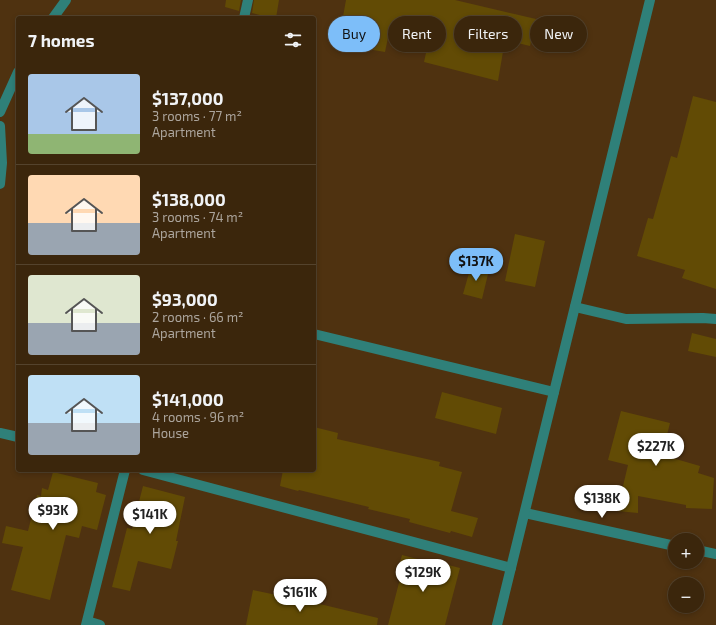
<!DOCTYPE html>
<html lang="en">
<head>
<meta charset="utf-8">
<style>
	:root { --surface:#3b260c; --page:#46321a; --text:#f1f3f6; --muted:#aca59d; --line:#54432d; --accent:#7dbef9 }
	body { margin:0; font-family:"Exo 2",sans-serif; background:var(--page); color:var(--text); height:100vh; display:flex; flex-direction:column; font-size:15px; white-space:nowrap }
	* { box-sizing:border-box; margin:0 }
	p { font-size:13px; color:var(--muted) }
	.icon { flex:none; width:22px; height:22px; fill:none; stroke:currentColor; stroke-width:2; stroke-linecap:round; stroke-linejoin:round }
	.map { position:relative; flex:1; overflow:hidden }
	.drawer { position:absolute; left:16px; top:16px; width:300px; height:456px; display:flex; flex-direction:column; background:var(--surface); border-radius:4px; box-shadow:0 2px 6px #0003,0 0 0 1px var(--line) }
	.drawer>* { flex:none }
	.hud { position:absolute; left:328px; top:16px; width:328px; height:36px; display:flex; gap:8px }
	.tools { position:absolute; left:668px; top:533px; display:grid; gap:8px }
	.tools a { display:grid; place-items:center; width:36px; height:36px; border-radius:50%; background:var(--surface); box-shadow:0 2px 6px #0003,0 0 0 1px var(--line); font-size:20px }
	.price { position:absolute; translate:-50% -34px; padding:0 9px; border-radius:14px; background:#fff; color:#222; font-size:13px; line-height:26px; filter:drop-shadow(0 1px 2px #0008) }
	.price::after { content:''; position:absolute; left:50%; top:24px; width:12px; height:9px; margin-left:-6px; background:inherit; clip-path:polygon(0 0,100% 0,50% 100%) }
	.price.current { background:var(--accent); color:#111 }
	ul { padding:0; list-style:none }
	li { display:flex; align-items:center; gap:12px; height:100px; padding:0 12px }
	li+li { border-top:1px solid var(--line) }
	li span { display:grid; place-items:center; flex:none; width:112px; height:80px; border-radius:4px; color:#555 }
	li>.icon { margin-inline-start:auto }
	span .icon { width:48px; height:48px; fill:#fffc; stroke-width:1 }
	li b { font-size:17px }
	h2 { display:flex; justify-content:space-between; align-items:center; height:48px; padding:0 12px; font-size:17px }
	.tag { padding:0 14px; border-radius:18px; background:var(--surface); box-shadow:0 2px 6px #0003,0 0 0 1px var(--line); font-size:14px; line-height:36px }
	.tag.current { background:var(--accent); color:#111 }
	.map>svg:first-child { display:block }
</style>
</head>
<body>
<div class="map">
<svg width="716" height="625" viewBox="0 0 716 625">
	<rect width="100%" height="100%" fill="#4f3210"/>
	<path fill="#624b05" d="M226 0H241L239 11 225 7Z
		M254 0H279L276 18H271L252 13Z
		M346 0H455L536 19 530 46 505 40 498 81 424 62 428 44 389 33 385 52 338 44Z
		M693 96 716 102V289L682 278 685 270 637 256 648 218 653 219 671 156 677 158Z
		M515 234 545 241 535 287 505 281Z
		M471 266 489 270 482 299 463 294Z
		M692 333 716 339V357L688 351Z
		M442 392 502 408 496 434 435 418Z
		M621 411 670 423 662 455 700 466 698 473 714 478 712 509 686 508V505L638 496V513L617 511 628 465 608 460Z
		M314 427 338 433 337 439 440 462 439 466 462 472 451 511 478 518 472 537 451 531 450 533 409 522 410 519 368 509 369 507 299 490 298 491 280 486 283 470H314Z
		M53 472 98 483 96 492 106 495 97 530 82 526 79 538 66 535 50 600 11 590 23 547 2 543 6 526 28 531 37 495 41 496 42 488 48 490Z
		M143 486 185 497 176 541H178L171 569 138 561 130 591 112 587 127 528 132 529Z
		M402 555 433 563V561L460 568 445 625H388L401 575 397 574Z
		M253 590 324 605 378 618 377 625H246Z"/>
	<g fill="none" stroke-linecap="round" stroke-linejoin="round">
		<path stroke="#2f8079" stroke-width="10" d="M53 18 66 0
			M244 18 248 0
			M0 112 18 72
			M0 126 2 163 0 184
			M575 307 626 319 703 318 716 319
			M314 334 554 392
			M0 433 18 437
			M143 470 511 568
			M525 513 675 546
			M697 550 716 554
			M87 621 100 625
			M86 625 125 470"/>
		<path stroke="#2f8079" stroke-width="10" d="M497 625 650 0"/>
	</g>
</svg>
<div class="tools">
<a>+</a>
<a>−</a>
</div>
<b class="price current" style="left:476px;top:282px">$137K</b>
<b class="price" style="left:656px;top:467px">$227K</b>
<b class="price" style="left:602px;top:519px">$138K</b>
<b class="price" style="left:53px;top:531px">$93K</b>
<b class="price" style="left:150px;top:535px">$141K</b>
<b class="price" style="left:423px;top:593px">$129K</b>
<b class="price" style="left:300px;top:613px">$161K</b>
<div class="hud">
<a class="tag current">Buy</a>
<a class="tag">Rent</a>
<a class="tag">Filters</a>
<a class="tag">New</a>
</div>
<section class="drawer">
<h2>7 homes<svg class="icon" aria-label="filters" viewBox="0 0 24 24"><path d="M4 7h16M4 17h16"/><circle cx="9" cy="7" r="2"/><circle cx="15" cy="17" r="2"/></svg></h2>
<ul>
<li><span style="background:linear-gradient(#a9c7e8 75%,#8fb573 0)"><svg class="icon" aria-label="home" viewBox="0 0 24 24"><path d="M3 11l9-7 9 7M6 9v11h12V9"/></svg></span><div><b>$137,000</b><p>3 rooms · 77 m²</p><p>Apartment</p></div></li>
<li><span style="background:linear-gradient(#ffd9b3 60%,#9aa5b1 0)"><svg class="icon" aria-label="home" viewBox="0 0 24 24"><path d="M3 11l9-7 9 7M6 9v11h12V9"/></svg></span><div><b>$138,000</b><p>3 rooms · 74 m²</p><p>Apartment</p></div></li>
<li><span style="background:linear-gradient(#dfe7d0 60%,#9aa5b1 0)"><svg class="icon" aria-label="home" viewBox="0 0 24 24"><path d="M3 11l9-7 9 7M6 9v11h12V9"/></svg></span><div><b>$93,000</b><p>2 rooms · 66 m²</p><p>Apartment</p></div></li>
<li><span style="background:linear-gradient(#bfe0f5 60%,#9aa5b1 0)"><svg class="icon" aria-label="home" viewBox="0 0 24 24"><path d="M3 11l9-7 9 7M6 9v11h12V9"/></svg></span><div><b>$141,000</b><p>4 rooms · 96 m²</p><p>House</p></div></li>
</ul>
</section>
</div>
</body>
</html>
